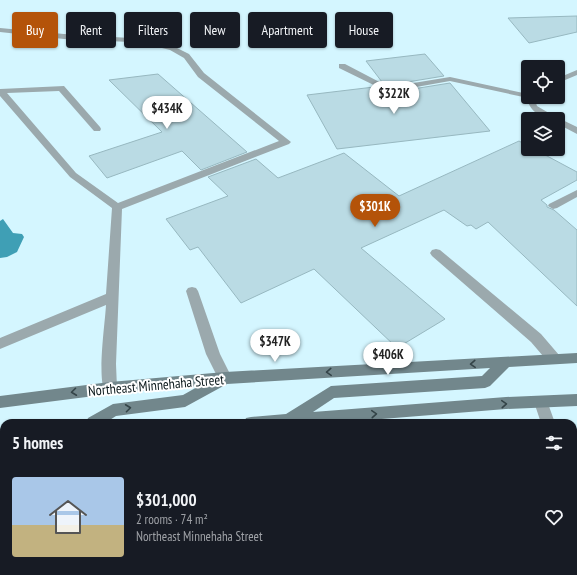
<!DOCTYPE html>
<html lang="en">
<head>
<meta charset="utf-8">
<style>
	:root { --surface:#171b24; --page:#20242c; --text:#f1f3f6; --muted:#9ea1a6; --accent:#b45309 }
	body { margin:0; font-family:"PT Sans Narrow",sans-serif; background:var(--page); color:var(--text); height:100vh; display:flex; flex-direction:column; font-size:15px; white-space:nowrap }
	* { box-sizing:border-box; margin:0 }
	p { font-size:13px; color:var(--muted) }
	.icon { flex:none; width:22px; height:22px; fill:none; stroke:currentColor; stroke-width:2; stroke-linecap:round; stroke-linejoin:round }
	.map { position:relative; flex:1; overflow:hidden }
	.panel { position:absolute; left:0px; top:419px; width:577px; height:156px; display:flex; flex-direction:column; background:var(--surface); border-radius:12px 12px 0 0; box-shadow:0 1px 3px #0004 }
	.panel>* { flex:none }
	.hud { position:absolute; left:12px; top:12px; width:553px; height:36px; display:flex; gap:8px }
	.controls { position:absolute; left:521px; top:60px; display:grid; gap:8px }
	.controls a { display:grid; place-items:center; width:44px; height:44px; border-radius:4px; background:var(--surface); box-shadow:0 1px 3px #0004; font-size:20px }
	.price { position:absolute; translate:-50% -34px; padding:0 9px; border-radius:14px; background:#fff; color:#222; font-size:13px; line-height:26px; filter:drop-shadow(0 1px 2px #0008) }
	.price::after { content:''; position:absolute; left:50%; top:24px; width:12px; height:9px; margin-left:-6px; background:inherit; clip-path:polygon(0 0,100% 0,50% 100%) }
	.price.active { background:var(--accent); color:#fff }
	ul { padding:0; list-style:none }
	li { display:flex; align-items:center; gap:12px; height:100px; padding:0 12px }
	li span { display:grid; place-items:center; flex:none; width:112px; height:80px; border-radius:4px; color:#555 }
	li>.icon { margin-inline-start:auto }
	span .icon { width:48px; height:48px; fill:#fffc; stroke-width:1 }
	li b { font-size:17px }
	h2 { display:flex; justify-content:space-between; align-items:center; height:48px; padding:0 12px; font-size:17px }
	.tag { padding:0 14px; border-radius:4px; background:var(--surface); box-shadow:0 1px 3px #0004; font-size:14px; line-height:36px }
	.tag.active { background:var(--accent); color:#fff }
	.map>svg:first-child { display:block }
</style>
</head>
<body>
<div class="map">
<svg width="577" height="575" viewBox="0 0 577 575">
	<rect width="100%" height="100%" fill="#d4f6ff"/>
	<path fill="#bde8f3" d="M573 438H577V575H0V494H4V571H573Z"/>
	<path fill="#3f9fb5" d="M3 219 13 233 22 234 24 237 17 252 7 257 0 258V221Z"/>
	<path fill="#badbe4" stroke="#97b8c0" d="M577 16V32L529 43 508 18Z
		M425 54 444 76 389 85 382 82 366 61Z
		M158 74 247 152 201 170 182 151 107 178 89 156 162 132 109 80Z
		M450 83 490 131 337 149 307 95 374 87 388 93Z
		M519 141 528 146V149H534L577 172V180L541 200 547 205V207L554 210 577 230V306L488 222 476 229 471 225 467 226 444 210 361 248 445 319 397 348 314 269 241 303 198 247 190 250 166 219 228 196 208 177 256 159 278 178 344 153 399 196Z"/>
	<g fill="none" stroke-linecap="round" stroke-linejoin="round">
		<path fill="#9ba9ad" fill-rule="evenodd" d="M0 28 64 34 130 38 159 42 175 47 189 54 204 73 291 142 289 144 122 209 116 364 117 388 115 392 110 394 105 392C97 377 105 324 106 305L0 349V338L106 294 112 208 70 177 0 96V89L64 86 100 127 101 129 100 131H94L59 91 7 93 76 173 118 203 279 141 198 77 184 58 170 50 158 47 130 42 64 39 0 32Z
			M339 64H345L389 87 450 77 528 94V97H531L528 98 450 81 388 92 339 68Z
			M577 190V197L557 208 553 209 548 206 549 204Z
			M436 249 440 250 541 334 559 355 561 359 559 363 554 364 549 363 531 342 432 256 430 253 432 250Z
			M192 287 196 288 198 291 220 354 232 378 230 382 225 384 220 382 206 354 186 291 188 288Z
			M541 396 546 398 555 423H541L534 402 536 398Z
			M573 512H577V528H575L577 529V558L573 556Z
			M164 571H187L185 575H162Z
			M367 571H386L388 575H369Z"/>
		<path fill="#9ba9ad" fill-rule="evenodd" d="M577 70V75L558 83V78Z
			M528 95V97H534L537 106C550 114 563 120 577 127V134L558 124V119C541 119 531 113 526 97Z"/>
		<path fill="#72878c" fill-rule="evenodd" d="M577 353V363L509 367 490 386 485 388 334 398 313 412 506 397 577 394V406L506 409 332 423H244L246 418 251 417 286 414 331 386 482 376 490 368 227 384 185 407 116 416 105 423H86L88 418 113 404 183 395 199 386 110 394 0 408V396L110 382 225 372Z
			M4 444V458L0 459V445Z"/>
	</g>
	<defs><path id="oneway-chevron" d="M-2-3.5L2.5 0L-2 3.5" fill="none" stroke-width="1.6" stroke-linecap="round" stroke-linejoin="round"/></defs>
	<g stroke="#344448">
		<use href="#oneway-chevron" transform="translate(473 364) rotate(177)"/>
		<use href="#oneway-chevron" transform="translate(329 372) rotate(177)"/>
		<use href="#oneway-chevron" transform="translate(74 392) rotate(173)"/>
		<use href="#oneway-chevron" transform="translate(504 404) rotate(-4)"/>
		<use href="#oneway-chevron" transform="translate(128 408) rotate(-7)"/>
		<use href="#oneway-chevron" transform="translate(374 414) rotate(-4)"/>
	</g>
	<g text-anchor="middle" stroke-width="4" stroke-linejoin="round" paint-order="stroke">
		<g font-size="14" fill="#0b181b" stroke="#fff">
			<text transform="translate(156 385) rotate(-5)" y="5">Northeast Minnehaha Street</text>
		</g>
	</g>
</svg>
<div class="controls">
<a><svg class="icon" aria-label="locate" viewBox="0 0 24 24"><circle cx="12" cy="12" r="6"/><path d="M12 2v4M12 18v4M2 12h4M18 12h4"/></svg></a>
<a><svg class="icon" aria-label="layers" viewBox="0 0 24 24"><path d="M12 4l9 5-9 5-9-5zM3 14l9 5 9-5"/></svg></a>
</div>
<b class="price" style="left:394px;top:115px">$322K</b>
<b class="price" style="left:167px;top:130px">$434K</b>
<b class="price active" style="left:375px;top:228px">$301K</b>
<b class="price" style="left:275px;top:363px">$347K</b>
<b class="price" style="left:388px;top:376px">$406K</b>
<div class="hud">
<a class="tag active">Buy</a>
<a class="tag">Rent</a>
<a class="tag">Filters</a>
<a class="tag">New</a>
<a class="tag">Apartment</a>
<a class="tag">House</a>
</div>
<section class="panel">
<h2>5 homes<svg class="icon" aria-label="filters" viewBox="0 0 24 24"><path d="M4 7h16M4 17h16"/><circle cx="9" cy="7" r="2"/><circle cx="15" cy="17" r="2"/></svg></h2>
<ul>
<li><span style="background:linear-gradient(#a9c7e8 60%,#c2b280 0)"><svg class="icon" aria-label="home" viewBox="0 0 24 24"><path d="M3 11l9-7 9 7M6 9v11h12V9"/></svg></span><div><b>$301,000</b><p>2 rooms · 74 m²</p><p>Northeast Minnehaha Street</p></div><svg class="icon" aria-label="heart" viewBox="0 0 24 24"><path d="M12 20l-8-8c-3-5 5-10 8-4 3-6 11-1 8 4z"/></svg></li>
</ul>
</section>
</div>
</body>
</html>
